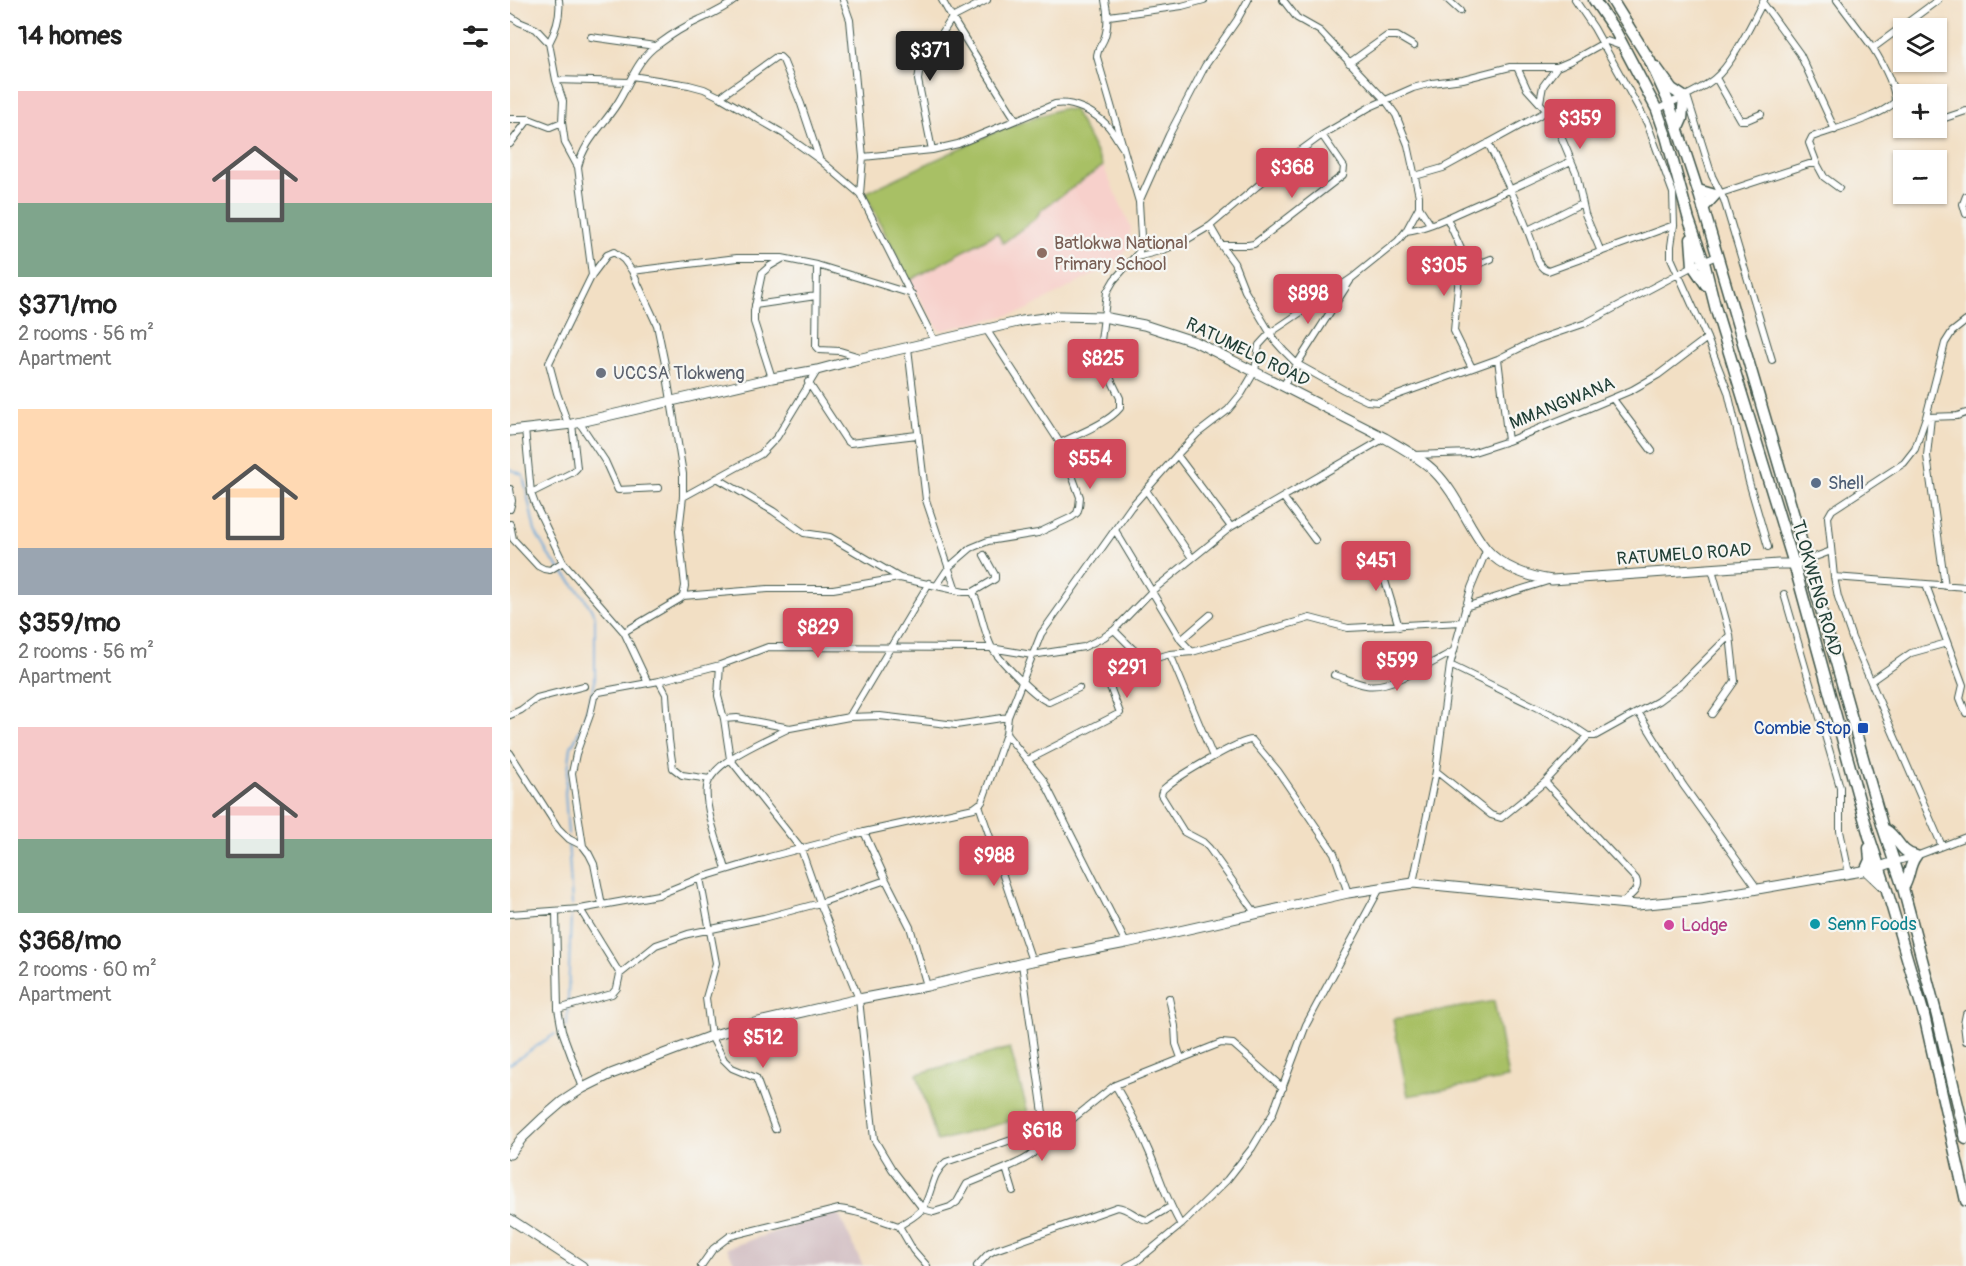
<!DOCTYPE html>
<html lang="en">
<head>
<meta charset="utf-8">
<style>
	:root { --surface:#fff; --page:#f6f6f6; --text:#222; --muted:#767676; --accent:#d1495b }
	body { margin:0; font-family:Pangolin,sans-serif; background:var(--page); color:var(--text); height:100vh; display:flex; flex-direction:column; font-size:22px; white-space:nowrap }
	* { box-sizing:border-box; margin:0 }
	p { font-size:20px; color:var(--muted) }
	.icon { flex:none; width:33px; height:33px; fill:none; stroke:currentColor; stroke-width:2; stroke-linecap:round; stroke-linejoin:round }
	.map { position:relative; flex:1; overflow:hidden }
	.details { display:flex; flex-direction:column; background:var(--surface); width:510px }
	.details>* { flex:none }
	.buttons { position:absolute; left:1383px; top:18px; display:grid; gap:12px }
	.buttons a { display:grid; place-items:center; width:54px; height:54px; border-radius:0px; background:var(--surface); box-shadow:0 2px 4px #0004; font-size:30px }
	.price { position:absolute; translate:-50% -51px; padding:0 14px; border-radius:6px; background:var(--accent); color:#fff; font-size:20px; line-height:39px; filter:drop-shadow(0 2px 3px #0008) }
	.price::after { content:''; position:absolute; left:50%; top:36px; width:18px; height:14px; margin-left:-9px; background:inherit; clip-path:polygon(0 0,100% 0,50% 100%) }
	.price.current { background:#222; color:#fff }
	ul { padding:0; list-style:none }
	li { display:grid; align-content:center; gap:12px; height:318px; padding:0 18px }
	li span { display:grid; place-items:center; height:186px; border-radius:0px; color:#555 }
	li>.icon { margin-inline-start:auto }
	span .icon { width:108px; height:108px; fill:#fffc; stroke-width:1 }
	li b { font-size:26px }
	h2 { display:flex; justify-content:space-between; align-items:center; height:72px; padding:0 18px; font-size:26px }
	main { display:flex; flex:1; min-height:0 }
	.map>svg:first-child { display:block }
</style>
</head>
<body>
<main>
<section class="details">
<h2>14 homes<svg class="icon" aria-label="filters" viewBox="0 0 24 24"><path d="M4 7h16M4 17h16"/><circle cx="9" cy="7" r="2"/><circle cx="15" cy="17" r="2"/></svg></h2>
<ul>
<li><span style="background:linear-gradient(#f6c9c9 60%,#7fa58c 0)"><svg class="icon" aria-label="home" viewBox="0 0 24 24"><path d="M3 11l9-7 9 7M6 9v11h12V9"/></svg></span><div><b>$371/mo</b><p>2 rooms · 56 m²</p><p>Apartment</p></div></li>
<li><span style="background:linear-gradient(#ffd9b3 75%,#9aa5b1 0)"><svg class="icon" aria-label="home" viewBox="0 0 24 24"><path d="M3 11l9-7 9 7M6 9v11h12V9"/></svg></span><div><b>$359/mo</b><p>2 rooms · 56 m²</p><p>Apartment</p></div></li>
<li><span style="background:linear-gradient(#f6c9c9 60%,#7fa58c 0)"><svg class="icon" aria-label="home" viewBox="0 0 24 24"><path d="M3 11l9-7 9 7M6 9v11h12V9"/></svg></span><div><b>$368/mo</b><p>2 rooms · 60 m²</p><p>Apartment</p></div></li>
</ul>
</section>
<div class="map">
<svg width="1456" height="1266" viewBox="0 0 1456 1266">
	<rect width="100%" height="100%" fill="#f6f6f2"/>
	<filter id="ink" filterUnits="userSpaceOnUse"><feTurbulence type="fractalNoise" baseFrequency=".0167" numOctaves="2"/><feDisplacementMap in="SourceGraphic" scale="12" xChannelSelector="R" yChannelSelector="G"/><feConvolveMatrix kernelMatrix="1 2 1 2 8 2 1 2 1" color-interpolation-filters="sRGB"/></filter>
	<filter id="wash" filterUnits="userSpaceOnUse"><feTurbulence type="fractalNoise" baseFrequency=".008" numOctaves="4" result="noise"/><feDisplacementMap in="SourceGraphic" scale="24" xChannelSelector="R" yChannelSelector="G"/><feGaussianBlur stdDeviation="1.35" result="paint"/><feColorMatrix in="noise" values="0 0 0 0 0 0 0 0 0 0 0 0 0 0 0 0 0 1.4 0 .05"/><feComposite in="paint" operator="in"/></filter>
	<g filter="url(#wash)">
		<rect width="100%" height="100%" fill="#f2dfc4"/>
		<path fill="#f7d0cb" d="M593 166 621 227 618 246 610 261 512 312 430 331 399 281 487 233 492 242 526 218 531 210Z"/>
		<path fill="#d2bec2" d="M327 1211 353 1266H226L217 1248Z"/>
		<path fill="#a8c065" stroke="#647e4c" stroke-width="1.5" d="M550 109 564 110 593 166 531 210 526 218 493 243 487 233 399 281 355 193 487 131Z
			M984 1001 998 1078 898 1096 883 1019Z
			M500 1048 519 1116 427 1141 407 1074Z"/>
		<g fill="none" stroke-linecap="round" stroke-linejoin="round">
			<path stroke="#65a6d9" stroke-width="2" d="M0 469 13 475 25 531 39 556 74 597 85 616V682L73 724 61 747 55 793 58 834
				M58 839 62 905
				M57 1026 61 914
				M0 1064 45 1034"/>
		</g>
	</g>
	<g filter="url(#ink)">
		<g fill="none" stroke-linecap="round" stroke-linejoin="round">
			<defs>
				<path id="street" d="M333 0 340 20 353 157
					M432 0 442 18 506 120
					M595 0C598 13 599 26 594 39 591 46 587 49 587 57L629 202
					M938 0 950 11
					M1065 0 1084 28 1137 123 1163 193 1164 225 1161 246V258L1197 338 1218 392 1239 482 1258 547
					M1327 0 1363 48 1428 0
					M1253 3 1290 54 1325 130
					M0 16 9 22 26 29 39 43 46 80 53 101 52 122 55 143 68 167
					M599 16 672 6 694 0
					M81 37 145 46
					M39 43C46 30 51 16 49 0
					M839 63 877 36H887L904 46
					M1007 67 1017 89 1037 111 1050 134 1066 172 1075 214 1091 252
					M122 76 179 85 194 89 210 97 274 134 310 160 350 194 425 342
					M1206 78 1230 120H1237L1251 114
					M46 80 119 82
					M1177 96 1202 176 1214 200 1262 360
					M210 97 266 57H270L273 60 291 104 309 158
					M1030 102 1033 86 1047 67
					M1147 110C1166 99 1187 93 1204 79 1223 64 1242 22 1254 0
					M0 119H19L40 127 52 122
					M1426 121 1456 111
					M1402 131 1411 128
					M978 143C995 178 1012 212 1024 248 1027 257 1028 268 1038 271L1164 225
					M0 144 19 119
					M422 150 408 80 410 67 442 18 477 0
					M1307 164 1299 143 1302 137C1324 129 1368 118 1385 102 1386 87 1371 61 1363 48
					M905 176 933 168 1037 111
					M350 194 353 157 422 150 448 144 545 104C563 101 584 112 597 125 603 131 608 141 613 148
					M1208 194 1299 164H1307L1314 177 1329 188
					M1456 196 1453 204 1456 214
					M909 207 920 224
					M937 218 956 260 955 266 949 275 944 331 962 368
					M700 226 711 245 724 263 735 291 765 341 773 350 787 364 834 390 857 401 868 402 988 359 1026 340 1076 323 1183 266 1207 256
					M1018 230 1072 203
					M896 231C919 228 940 216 961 207 995 192 1028 177 1061 161
					M711 245H738L744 244 833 175 834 167 812 135
					M627 257 653 250 678 239 700 226 783 156 812 135 860 107 903 88 922 83 953 79 1000 67H1047L1061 61 1097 41 1111 46
					M307 265 306 347 309 350 330 351 350 357
					M951 271 981 259
					M82 275 97 255 104 252 114 260 122 271 227 258H272L307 265 402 294
					M245 305 306 296
					M398 348 416 500 446 590
					M988 359 998 441
					M262 378 244 322V311L252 273 260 266 272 259
					M298 382 336 440 340 443 407 435
					M773 386 840 281
					M1103 399 1142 451
					M1418 417 1447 416 1456 413
					M1421 417 1417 456 1435 586
					M69 422 95 461 108 490 149 488
					M58 424 47 393 39 363 82 275 68 167C74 141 93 126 107 104 120 84 127 58 149 44 161 35 175 26 189 20 202 14 214 9 225 0
					M15 429 21 493 25 504 53 562 114 632 138 683
					M550 443C568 434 598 423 610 408V398L594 365 590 349 597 292 604 280 629 252 631 237 629 202 659 135 695 66 727 20 738 0
					M667 455 721 527
					M904 455 961 453 998 441 1077 409 1122 390 1148 375 1197 338
					M207 478 263 511 294 533 320 537 390 578 454 592H463C471 609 473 629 481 646 486 657 528 700 539 702L569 688
					M0 489 2 501 0 509
					M636 490 682 558
					M21 493 63 472 67 468 62 424
					M173 497 251 454 267 437 307 371
					M773 497 805 540
					M0 524 3 539 28 566 34 569 40 570 53 562
					M605 530 671 640 682 652
					M866 551 889 627
					M1297 560 1321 551
					M1324 577 1456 587
					M427 585 439 567 461 548 478 541 528 533 562 517 567 513 569 507 570 497 550 443 476 329
					M1416 585 1453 685 1450 698 1456 713
					M463 592 485 579V575L474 555
					M1274 594 1330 787V831L1339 873
					M173 596 258 589H323L389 578
					M955 607 1038 581
					M604 630 623 649 639 660
					M114 632 170 599 173 596 175 586 169 531 173 497V474L155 364 147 325 122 271
					M671 640 700 615
					M660 654 703 757
					M210 665 208 696 214 719 227 718 280 728 339 717 370 716 446 725 498 717
					M940 665 1057 722 1078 736H1085L1148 701 1171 684 1220 635 1202 569
					M824 675C835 678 845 683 856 685 879 690 923 662 944 651
					M149 681 156 694 159 740 163 768 172 775 200 779
					M1361 681 1401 653 1437 643
					M1128 712 1173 785 1247 888
					M1202 714 1225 681 1220 635
					M0 715 11 710 27 698 74 686
					M339 717 419 583
					M214 719 220 759 291 849 310 903 349 999 364 1139 382 1169 413 1209 424 1212 440 1207 447 1202 457 1184 496 1168 503 1191
					M496 734 534 781 616 943
					M0 753 48 828 59 839 73 846 79 854 84 864 92 905
					M518 760 610 713 599 684 617 677 639 660 660 654 682 652 800 618 838 628 951 622
					M926 771 981 815 991 818 1035 782 1078 736
					M1035 782 1126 879C1131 890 1119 896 1112 903
					M469 805 522 961
					M354 832 376 880 400 927 417 986
					M73 846 62 773 66 754 80 715 84 697 89 692 149 681 210 665 258 647 481 648 522 655 574 647 594 637 604 630 642 591 721 527 875 438
					M1432 846 1342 638 1328 597 1324 577 1318 517 1322 510 1394 463 1405 449 1416 417 1435 343 1442 332 1456 321
					M1384 862 1406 856 1456 837
					M216 869C210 848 194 808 197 787 201 761 257 740 279 728
					M190 878 206 963 196 998 201 1036 214 1060 222 1068 246 1078 265 1129
					M903 883 926 771 940 665 961 588 977 549
					M70 909 110 974
					M46 911 48 1009 52 1031 73 1088
					M0 914 70 909 148 895 190 878 259 857 354 832 464 808 472 802 496 734 498 717 531 634 621 507 667 455 688 433 718 410 732 393 745 371 749 345 760 333 842 278 888 241 896 231 909 207V196L898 145 886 115 876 101 810 31 787 18 773 0
					M746 914 699 848 693 842 674 832 651 795C652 791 652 790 656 787 667 777 729 740 742 740L768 771 824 853 838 893
					M512 964 534 1120V1129L549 1130 605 1085 711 1043 723 1044 773 1088
					M659 998 665 1026 666 1044 671 1058
					M48 1009 102 994 107 988 110 974 146 945 178 934 254 918 310 903 376 880
					M1456 1014 1454 1024 1456 1041
					M605 1085C617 1105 628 1125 637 1147 649 1173 656 1200 671 1225
					M389 1226C396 1221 407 1216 412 1209 423 1194 420 1175 436 1162L534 1129C529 1155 519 1158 496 1168
					M191 1266 203 1249 220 1236 329 1209C350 1211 369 1220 389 1226L403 1250 417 1266
					M467 1266 478 1254 485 1250 607 1207C620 1208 626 1219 638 1220L660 1207
					M617 1266 627 1261 671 1225 717 1180 742 1148 762 1115 796 1025 870 888"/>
				<path id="secondary" d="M0 431 62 424 262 378 307 370 352 358 512 321 549 316 593 317 634 325 686 342 875 438C892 448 911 458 925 472 947 494 957 525 976 549 992 568 1019 577 1042 580L1268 564H1284L1297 560
					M0 1154 12 1138 32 1119 53 1101 73 1088 101 1074 201 1036 240 1024 349 999 417 986 522 961 616 943 838 893 903 883 1127 905 1190 899 1364 869 1384 862
					M0 1219 72 1266"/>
				<path id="primary" d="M1084 0 1106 32 1147 110 1156 136 1179 220 1194 262 1206 310 1284 564 1359 836 1375 884 1414 1015 1456 1201
					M1102 0 1140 61 1159 103 1190 197 1297 560 1373 828 1393 888 1427 1016 1456 1139
					M1146 67 1162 89 1174 97 1172 119 1168 128
					M1188 190 1205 195 1193 208
					M1181 239 1183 266 1196 285
					M1376 830C1388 837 1390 853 1406 856 1398 866 1400 879 1393 888
					M1359 848 1360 860 1356 869 1374 886"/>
			</defs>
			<use href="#street" stroke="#3f554a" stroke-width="8"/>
			<use href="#secondary" stroke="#3f554a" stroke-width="11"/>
			<use href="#primary" stroke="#3f554a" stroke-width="13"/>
			<use href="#street" stroke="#fff" stroke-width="6"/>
			<use href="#secondary" stroke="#fff" stroke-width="9"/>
			<use href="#primary" stroke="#fff" stroke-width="10"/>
		</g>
	</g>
	<circle fill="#8d6e63" stroke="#f6f6f2" stroke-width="2" cx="532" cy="253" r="6"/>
	<circle fill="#6b7280" stroke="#f6f6f2" stroke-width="2" cx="91" cy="373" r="6"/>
	<circle fill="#5c6f8a" stroke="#f6f6f2" stroke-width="2" cx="1306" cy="483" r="6"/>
	<rect fill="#1a4fb4" stroke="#f6f6f2" stroke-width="2" x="1347" y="722" width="12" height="12" rx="3"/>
	<circle fill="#0f9aa8" stroke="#f6f6f2" stroke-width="2" cx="1305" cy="924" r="6"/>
	<circle fill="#d1479c" stroke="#f6f6f2" stroke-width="2" cx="1159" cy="925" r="6"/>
	<g text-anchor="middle" stroke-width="4.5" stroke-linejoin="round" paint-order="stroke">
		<g font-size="18" fill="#785e54" stroke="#f6f6f2" text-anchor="start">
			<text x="544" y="249">Batlokwa National<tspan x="544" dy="21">Primary School</tspan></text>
		</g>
		<g font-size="18" fill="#1f3d34" stroke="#f6f6f2">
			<text transform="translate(738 352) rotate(26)" y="6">RATUMELO ROAD</text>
			<text transform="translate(1052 403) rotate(-22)" y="6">MMANGWANA</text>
			<text transform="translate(1174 554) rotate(-4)" y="6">RATUMELO ROAD</text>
			<text transform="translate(1307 588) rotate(74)" y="6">TLOKWENG ROAD</text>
		</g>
		<g font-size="18" fill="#5b616d" stroke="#f6f6f2" text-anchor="start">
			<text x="103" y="379">UCCSA Tlokweng</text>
		</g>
		<g font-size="18" fill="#4e5e75" stroke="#f6f6f2" text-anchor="start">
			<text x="1318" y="489">Shell</text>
		</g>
		<g font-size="18" fill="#164399" stroke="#f6f6f2" text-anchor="end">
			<text x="1341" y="734">Combie Stop</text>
		</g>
		<g font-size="18" fill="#0d838f" stroke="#f6f6f2" text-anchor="start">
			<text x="1317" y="930">Senn Foods</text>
		</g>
		<g font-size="18" fill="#b23c85" stroke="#f6f6f2" text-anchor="start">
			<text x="1171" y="931">Lodge</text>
		</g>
	</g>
</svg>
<div class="buttons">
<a><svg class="icon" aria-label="layers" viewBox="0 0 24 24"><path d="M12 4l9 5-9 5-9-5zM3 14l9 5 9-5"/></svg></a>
<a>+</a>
<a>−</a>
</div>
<b class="price current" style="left:420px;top:82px">$371</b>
<b class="price" style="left:1070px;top:150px">$359</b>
<b class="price" style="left:782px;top:199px">$368</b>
<b class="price" style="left:934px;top:297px">$305</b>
<b class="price" style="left:798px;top:325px">$898</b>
<b class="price" style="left:593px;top:390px">$825</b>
<b class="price" style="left:580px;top:490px">$554</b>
<b class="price" style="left:866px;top:592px">$451</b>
<b class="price" style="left:308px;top:659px">$829</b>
<b class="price" style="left:887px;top:692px">$599</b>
<b class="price" style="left:617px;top:699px">$291</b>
<b class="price" style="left:484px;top:887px">$988</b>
<b class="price" style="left:253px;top:1069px">$512</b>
<b class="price" style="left:532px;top:1162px">$618</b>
</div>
</main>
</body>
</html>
